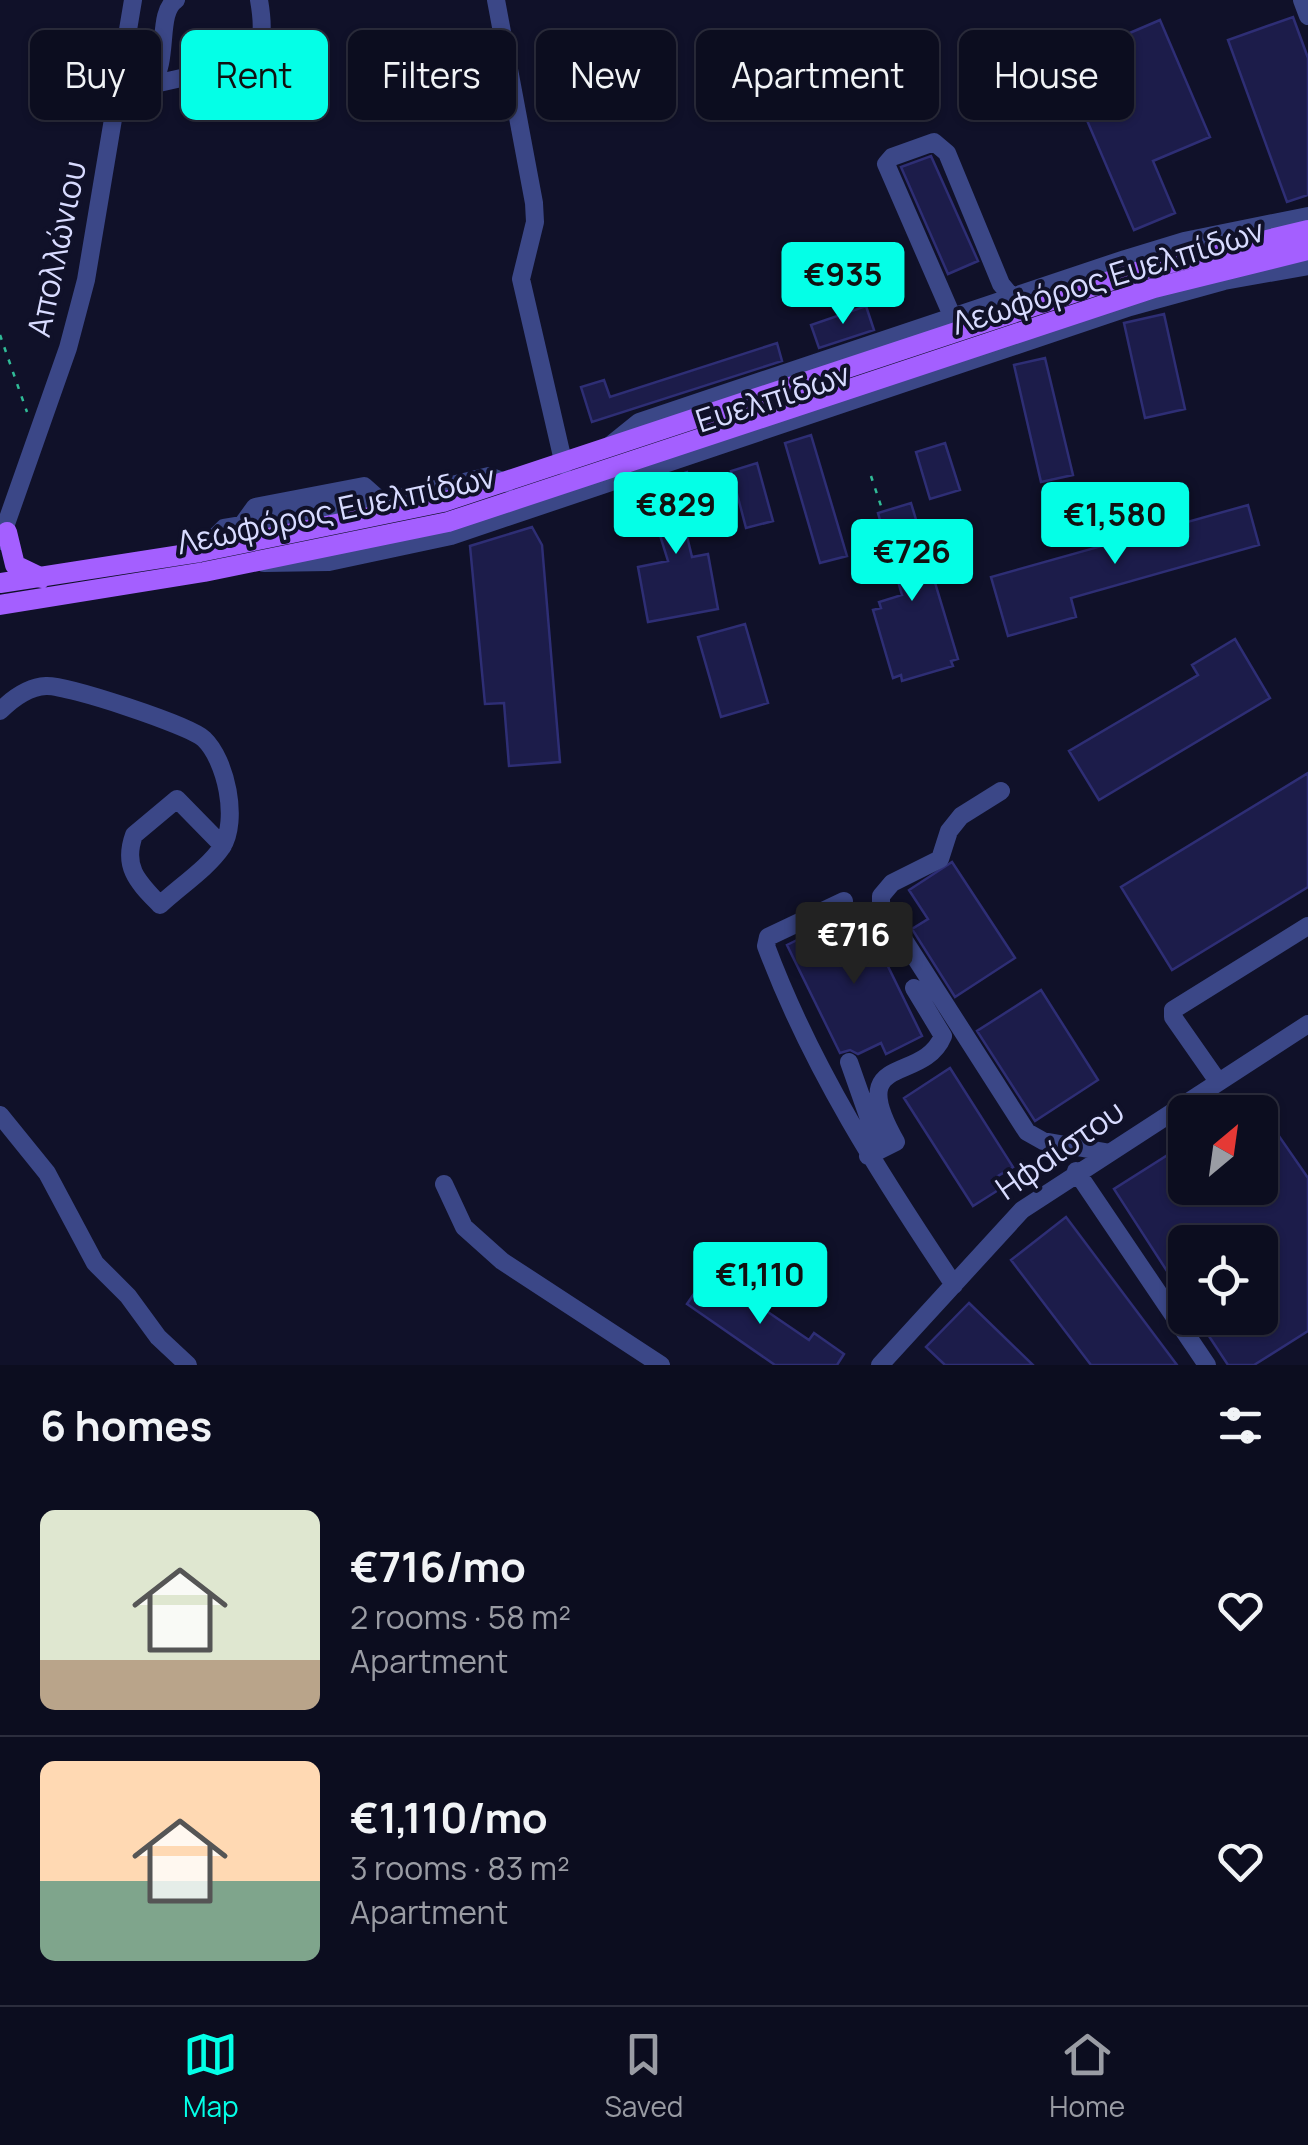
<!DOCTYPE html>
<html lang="en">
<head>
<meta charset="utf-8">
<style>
	:root { --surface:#0c0d1f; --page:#151628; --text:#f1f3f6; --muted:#9a9ca4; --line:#2c2d3d; --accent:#04ffe7 }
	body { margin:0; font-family:Manrope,sans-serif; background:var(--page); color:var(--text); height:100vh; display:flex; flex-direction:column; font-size:38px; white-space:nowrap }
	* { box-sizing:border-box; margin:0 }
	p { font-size:32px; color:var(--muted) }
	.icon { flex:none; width:55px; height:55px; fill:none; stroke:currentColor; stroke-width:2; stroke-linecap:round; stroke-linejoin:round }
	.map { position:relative; height:1365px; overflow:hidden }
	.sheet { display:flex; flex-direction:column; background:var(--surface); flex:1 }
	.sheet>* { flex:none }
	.banner { position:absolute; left:30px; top:30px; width:1250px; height:90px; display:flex; gap:20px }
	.needle { width:65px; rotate:29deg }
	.fabs { position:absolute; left:1168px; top:1095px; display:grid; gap:20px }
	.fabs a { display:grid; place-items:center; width:110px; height:110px; border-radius:15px; background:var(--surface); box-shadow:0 2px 8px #0004,0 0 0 2px var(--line); font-size:50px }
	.price { position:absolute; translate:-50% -85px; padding:0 22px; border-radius:10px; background:var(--accent); color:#111; font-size:32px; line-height:65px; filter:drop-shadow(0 2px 5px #0008) }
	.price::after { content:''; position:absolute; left:50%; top:60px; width:30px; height:22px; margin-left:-15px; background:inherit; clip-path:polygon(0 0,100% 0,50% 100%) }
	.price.selected { background:#222; color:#fff }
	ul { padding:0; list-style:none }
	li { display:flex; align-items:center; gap:30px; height:250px; padding:0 40px }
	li+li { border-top:2px solid var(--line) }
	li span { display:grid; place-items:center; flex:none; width:280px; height:200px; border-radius:15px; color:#555 }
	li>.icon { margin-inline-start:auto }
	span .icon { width:120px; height:120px; fill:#fffc; stroke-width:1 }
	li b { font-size:42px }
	h2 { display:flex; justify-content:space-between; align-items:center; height:120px; padding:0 40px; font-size:42px }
	.tag { padding:0 35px; border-radius:15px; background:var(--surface); box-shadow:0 2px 8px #0004,0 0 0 2px var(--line); font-size:35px; line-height:90px }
	.tag.selected { background:var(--accent); color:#111 }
	.dock { display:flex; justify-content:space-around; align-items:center; height:140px; border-top:2px solid var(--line); background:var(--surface); font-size:28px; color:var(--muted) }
	.dock a { display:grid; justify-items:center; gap:5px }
	.dock .selected { color:var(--accent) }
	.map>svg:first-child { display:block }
</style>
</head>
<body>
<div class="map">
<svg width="1308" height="1365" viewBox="0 0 1308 1365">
	<rect width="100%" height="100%" fill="#101129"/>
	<path fill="#1c1c4a" stroke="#2e2e75" stroke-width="2.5" d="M1293 17 1308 58V195L1287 202 1228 40Z
		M1160 20 1210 137 1153 161 1175 213 1134 230 1062 62Z
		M931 156 978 261 948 274 901 167Z
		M866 306 874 330 819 348 811 325Z
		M1164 314 1185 409 1145 418 1124 323Z
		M777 343 782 361 592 422 581 387 604 380 610 397Z
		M1045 358 1073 475 1041 482 1014 365Z
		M811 435 847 556 820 563 785 443Z
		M945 443 960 490 930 499 916 452Z
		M757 463 773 521 746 528 731 471Z
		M687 472 695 496 688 498 694 526 685 528 692 557 708 554 718 609 648 622 638 567 668 561 645 487Z
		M911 503 958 659 951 661 953 666 902 681 901 675 893 678 873 610 881 608 879 602 902 595 878 513Z
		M1248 505 1259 545 1071 598 1076 617 1008 636 991 577Z
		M532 527 542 545 560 762 509 766 504 703 485 704 470 546Z
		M745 624 768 703 721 717 698 637Z
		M1235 639 1270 698 1099 800 1069 751 1198 675 1192 665Z
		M1308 773V887L1172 970 1121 887Z
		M952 862 1015 958 955 997 912 929 928 919 909 890Z
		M860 909 922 1036 886 1054 881 1043 858 1054 850 1050 840 1053 787 945Z
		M1041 990 1098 1080 1035 1121 977 1031Z
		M950 1068 1013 1167 993 1179 1000 1189 973 1206 904 1098Z
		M1254 1100 1308 1178V1331L1254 1365H1228L1197 1318H1260V1242H1185V1299L1114 1189 1185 1144V1188H1260V1112H1234Z
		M1066 1217 1177 1365H1091L1011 1260Z
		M709 1272 809 1340 814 1333 844 1354 837 1365H775L687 1304Z
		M969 1303 1033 1365H945L926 1347Z"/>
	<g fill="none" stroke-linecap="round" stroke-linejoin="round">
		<path stroke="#30bb97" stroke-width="2.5" stroke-dasharray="5 8" stroke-linecap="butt" d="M0 335 27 412
			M871 476 883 512"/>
		<path stroke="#3b4787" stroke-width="18" d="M496 0 534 203 535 222 521 279 564 465
			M1302 0 1308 16
			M151 86C170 59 156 13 176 0
			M119 92 248 63C265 45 263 23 259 0
			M953 318 886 164 892 157 934 142 947 153 1001 284 1019 306
			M608 447 639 422 1125 259 1184 241 1308 216
			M242 525 255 507 364 486 382 502
			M0 541 68 348 86 280 133 0
			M200 552 224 528 382 502 489 476 507 483
			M264 563 329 562 451 536 1130 307 1224 281 1308 266
			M0 711C12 699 27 687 46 686 67 685 189 725 204 739 226 760 239 820 222 847 208 868 179 887 160 905 139 883 122 868 134 835L177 799 223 846
			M1001 791 961 816 949 831 940 859 892 883 881 896V904L1027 1132 1043 1141 1105 1152
			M844 901 768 937 766 946C812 1069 881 1176 954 1285
			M849 1062 880 1150
			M1217 1080 1173 1017V1010L1308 926
			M0 1115 47 1173 95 1263 128 1296 158 1337 188 1365
			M868 1156 896 1142C844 1050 922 1086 943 1036L914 988
			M1076 1171 1207 1365
			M444 1184 464 1227 502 1261 661 1365
			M880 1365 1022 1210 1308 1024"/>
		<path stroke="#a45fff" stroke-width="20" d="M7 532 15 565 42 578
			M0 583 200 552 443 502 1146 269 1308 230
			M0 605 204 572 448 522 1154 288 1308 250"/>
	</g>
	<g text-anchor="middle" stroke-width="8" stroke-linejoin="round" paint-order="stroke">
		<g font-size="32" fill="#d8dbff" stroke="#101129">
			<text transform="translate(57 249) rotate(-78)" y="11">Απολλώνιου</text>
			<text transform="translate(1108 277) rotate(-17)" y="11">Λεωφόρος Ευελπίδων</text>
			<text transform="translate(773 398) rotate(-18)" y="11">Ευελπίδων</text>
			<text transform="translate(336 510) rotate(-12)" y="11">Λεωφόρος Ευελπίδων</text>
			<text transform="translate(1060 1150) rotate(-35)" y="11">Ηφαίστου</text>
		</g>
	</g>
</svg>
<div class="fabs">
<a><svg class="needle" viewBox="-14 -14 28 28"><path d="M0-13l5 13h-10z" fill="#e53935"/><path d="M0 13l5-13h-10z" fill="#9a9ca4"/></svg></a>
<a><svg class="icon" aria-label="locate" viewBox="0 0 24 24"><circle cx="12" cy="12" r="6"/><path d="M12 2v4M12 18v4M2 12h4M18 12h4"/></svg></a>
</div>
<b class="price" style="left:843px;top:327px">€935</b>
<b class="price" style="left:676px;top:557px">€829</b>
<b class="price" style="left:1115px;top:567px">€1,580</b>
<b class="price" style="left:912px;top:604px">€726</b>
<b class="price selected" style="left:854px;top:987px">€716</b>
<b class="price" style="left:760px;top:1327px">€1,110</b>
<div class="banner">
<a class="tag">Buy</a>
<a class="tag selected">Rent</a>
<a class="tag">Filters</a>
<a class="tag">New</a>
<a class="tag">Apartment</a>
<a class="tag">House</a>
</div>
</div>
<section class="sheet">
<h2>6 homes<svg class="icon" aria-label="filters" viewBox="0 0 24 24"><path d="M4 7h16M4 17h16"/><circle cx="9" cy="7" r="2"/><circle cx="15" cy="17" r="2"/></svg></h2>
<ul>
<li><span style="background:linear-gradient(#dfe7d0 75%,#b9a48a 0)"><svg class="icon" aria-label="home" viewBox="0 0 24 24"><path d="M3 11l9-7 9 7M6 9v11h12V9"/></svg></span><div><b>€716/mo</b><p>2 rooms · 58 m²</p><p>Apartment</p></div><svg class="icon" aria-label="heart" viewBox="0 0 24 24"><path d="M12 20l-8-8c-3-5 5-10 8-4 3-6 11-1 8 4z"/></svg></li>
<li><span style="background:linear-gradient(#ffd9b3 60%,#7fa58c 0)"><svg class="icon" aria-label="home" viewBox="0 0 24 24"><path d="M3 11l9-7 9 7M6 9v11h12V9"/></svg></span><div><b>€1,110/mo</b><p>3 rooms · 83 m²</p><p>Apartment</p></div><svg class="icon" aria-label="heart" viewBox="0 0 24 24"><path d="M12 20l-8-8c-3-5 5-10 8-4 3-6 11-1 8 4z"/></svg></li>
</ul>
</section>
<nav class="dock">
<a class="selected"><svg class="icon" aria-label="map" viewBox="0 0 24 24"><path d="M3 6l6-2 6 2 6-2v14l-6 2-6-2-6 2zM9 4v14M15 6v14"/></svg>Map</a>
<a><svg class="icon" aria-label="saved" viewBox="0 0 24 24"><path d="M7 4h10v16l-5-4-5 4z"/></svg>Saved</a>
<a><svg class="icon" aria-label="home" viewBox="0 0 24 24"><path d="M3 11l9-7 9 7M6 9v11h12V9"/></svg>Home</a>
</nav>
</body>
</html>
